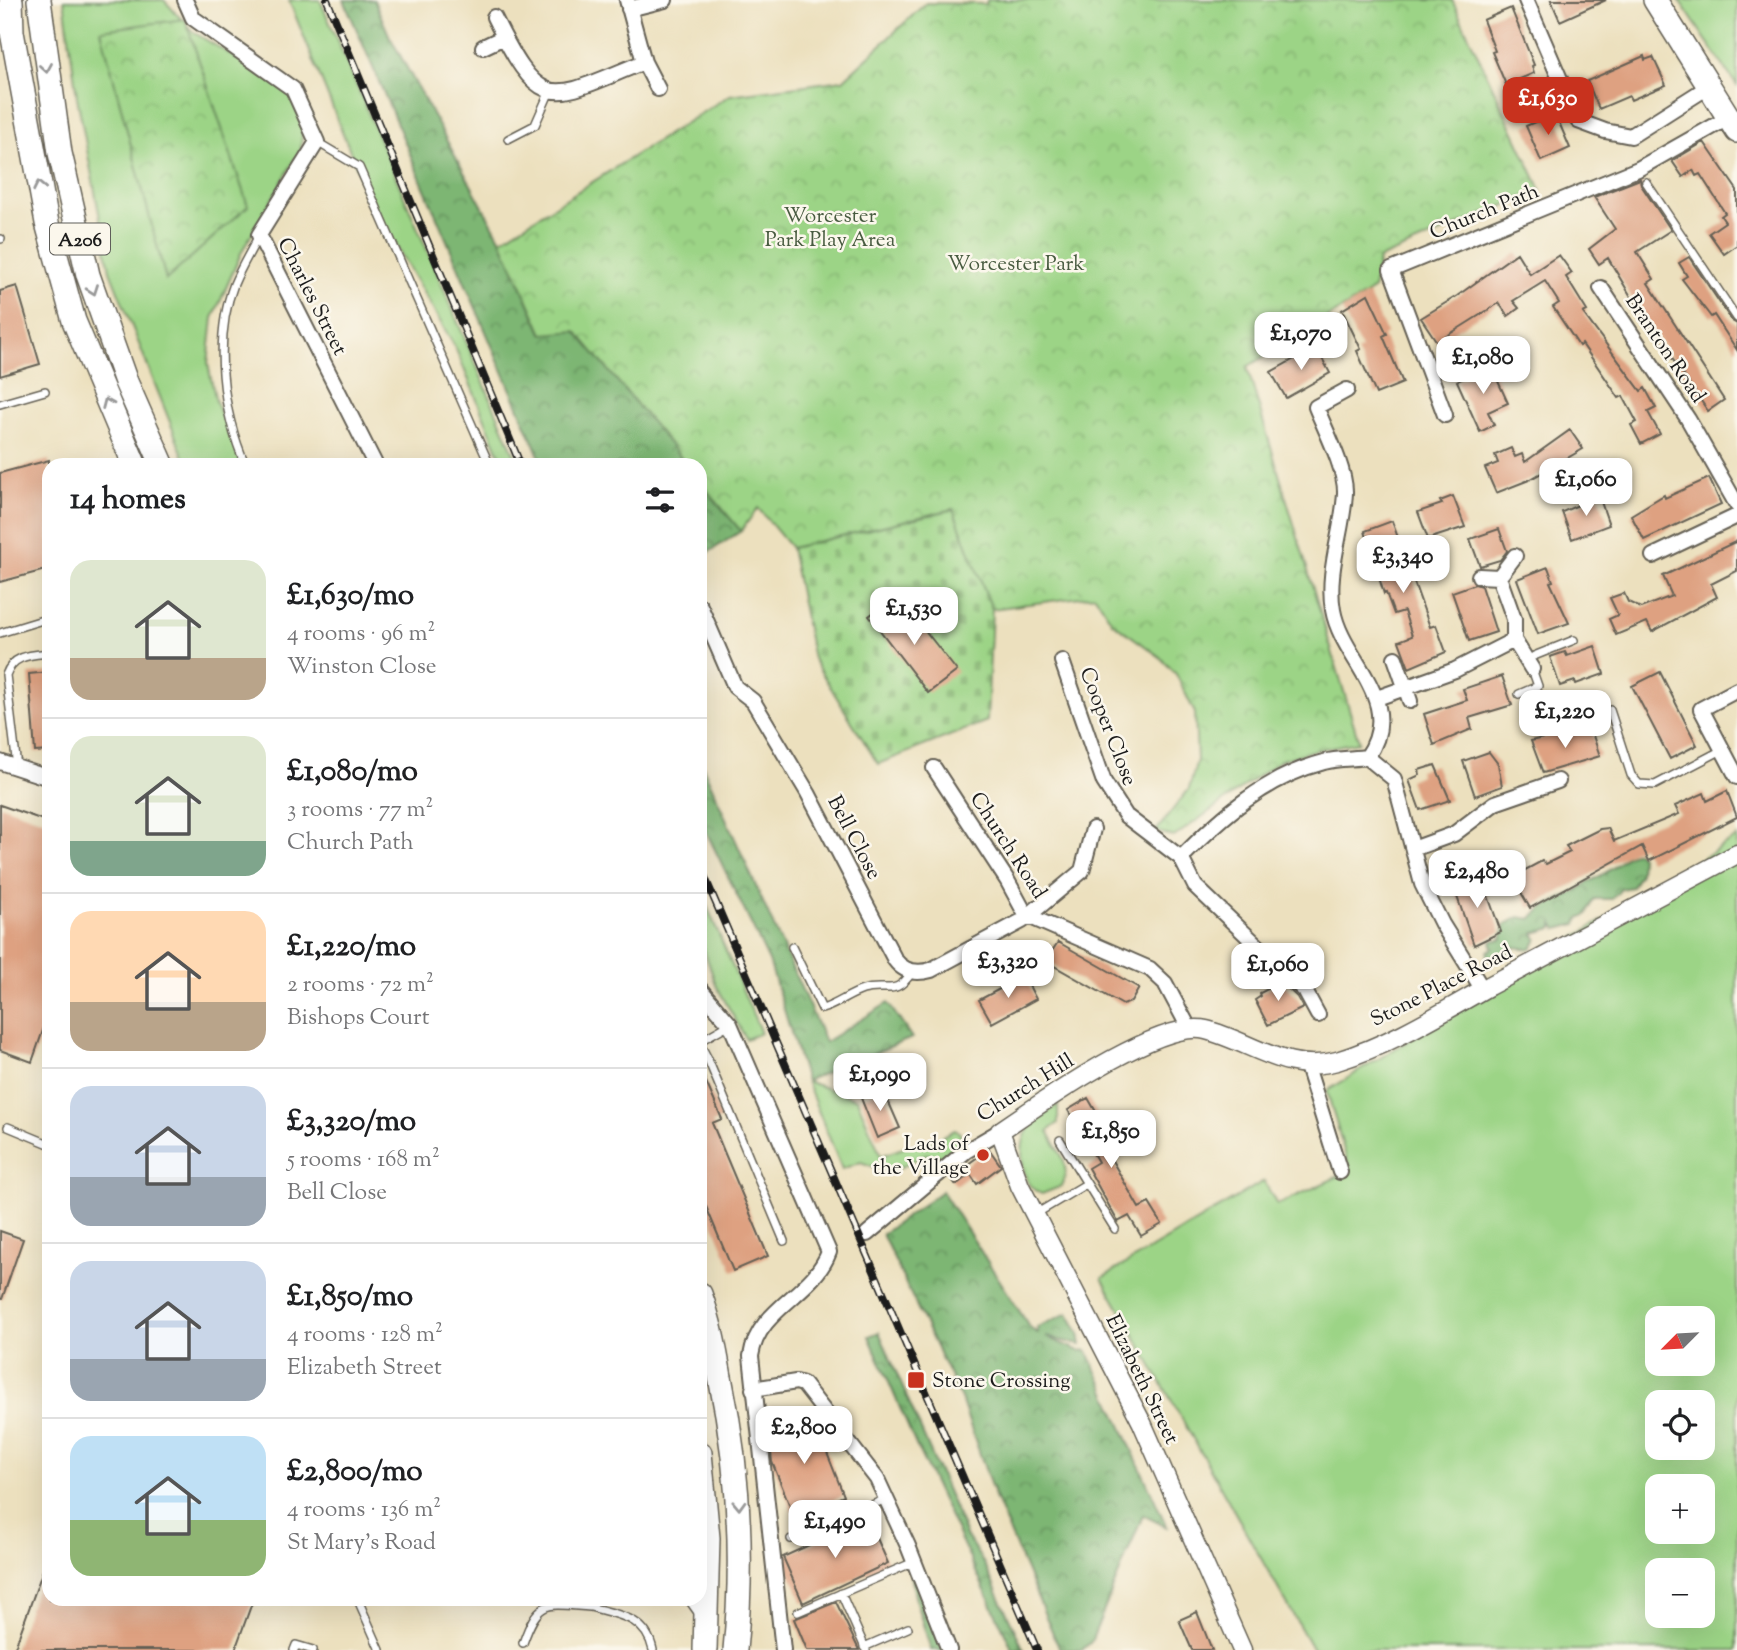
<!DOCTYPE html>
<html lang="en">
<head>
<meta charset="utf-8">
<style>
	:root { --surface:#fff; --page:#f6f6f6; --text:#202124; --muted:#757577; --line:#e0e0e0; --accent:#c8321e }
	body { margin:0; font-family:"Sorts Mill Goudy",serif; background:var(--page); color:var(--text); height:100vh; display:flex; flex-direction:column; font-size:26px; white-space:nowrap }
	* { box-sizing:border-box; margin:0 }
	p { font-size:23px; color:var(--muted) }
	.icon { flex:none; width:38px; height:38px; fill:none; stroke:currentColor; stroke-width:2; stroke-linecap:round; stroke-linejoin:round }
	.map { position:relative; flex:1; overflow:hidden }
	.side { position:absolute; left:42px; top:458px; width:665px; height:1148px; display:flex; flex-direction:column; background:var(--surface); border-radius:21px; box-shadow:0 7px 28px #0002 }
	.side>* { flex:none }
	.needle { width:46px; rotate:246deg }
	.tools { position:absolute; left:1645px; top:1306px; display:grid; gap:14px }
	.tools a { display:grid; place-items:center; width:70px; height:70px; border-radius:14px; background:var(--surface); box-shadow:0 7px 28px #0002; font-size:35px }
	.price { position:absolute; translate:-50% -60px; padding:0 16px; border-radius:14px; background:#fff; color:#222; font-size:23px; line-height:46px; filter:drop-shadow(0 2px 4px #0008) }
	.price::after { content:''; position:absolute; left:50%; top:42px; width:21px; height:16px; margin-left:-10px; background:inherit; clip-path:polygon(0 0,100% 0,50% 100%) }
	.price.current { background:var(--accent); color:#fff }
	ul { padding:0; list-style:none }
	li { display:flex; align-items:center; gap:21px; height:175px; padding:0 28px }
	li+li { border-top:2px solid var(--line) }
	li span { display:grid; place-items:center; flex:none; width:196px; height:140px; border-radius:21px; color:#555 }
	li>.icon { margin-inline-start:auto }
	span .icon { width:84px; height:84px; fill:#fffc; stroke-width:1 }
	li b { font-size:30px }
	h2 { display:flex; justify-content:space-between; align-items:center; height:84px; padding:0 28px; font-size:30px }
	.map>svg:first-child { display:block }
</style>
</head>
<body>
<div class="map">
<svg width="1737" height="1650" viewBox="0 0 1737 1650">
	<defs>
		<pattern id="forest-crowns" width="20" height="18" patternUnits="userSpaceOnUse" patternTransform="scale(1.75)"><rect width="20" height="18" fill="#7db673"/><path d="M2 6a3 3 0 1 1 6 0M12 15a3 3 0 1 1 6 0" fill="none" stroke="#66935e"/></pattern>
		<pattern id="cemetery-stones" width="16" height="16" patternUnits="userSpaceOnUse" patternTransform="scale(1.75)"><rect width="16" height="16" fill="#9cd486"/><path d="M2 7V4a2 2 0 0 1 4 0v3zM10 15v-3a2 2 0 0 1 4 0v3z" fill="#86b573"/></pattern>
		<pattern id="park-crowns" width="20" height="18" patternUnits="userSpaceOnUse" patternTransform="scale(1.75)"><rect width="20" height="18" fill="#9cd486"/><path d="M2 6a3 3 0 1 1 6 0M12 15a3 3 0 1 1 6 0" fill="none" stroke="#86b573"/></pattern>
	</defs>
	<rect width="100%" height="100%" fill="#fbf7ec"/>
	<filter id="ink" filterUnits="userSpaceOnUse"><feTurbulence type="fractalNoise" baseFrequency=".0143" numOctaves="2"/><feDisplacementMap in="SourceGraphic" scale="14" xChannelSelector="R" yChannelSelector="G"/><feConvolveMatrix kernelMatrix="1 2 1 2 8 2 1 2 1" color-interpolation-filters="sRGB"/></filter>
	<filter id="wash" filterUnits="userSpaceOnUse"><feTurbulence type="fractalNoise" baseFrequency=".00686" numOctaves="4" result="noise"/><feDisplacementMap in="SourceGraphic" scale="28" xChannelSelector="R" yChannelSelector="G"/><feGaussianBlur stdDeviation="1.57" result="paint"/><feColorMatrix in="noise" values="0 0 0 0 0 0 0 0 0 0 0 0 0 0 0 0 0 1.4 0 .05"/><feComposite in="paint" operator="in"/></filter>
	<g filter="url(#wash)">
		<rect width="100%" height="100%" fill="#ece0be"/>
		<path fill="#9cd486" stroke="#5c7851" stroke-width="2" fill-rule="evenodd" d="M64 0H164L193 32 287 88 303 121 301 149 242 251 213 318 208 364 216 402 242 465H187L110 271 77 97Z
			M289 0H320L519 465H504L455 347 372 205Z
			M1679 0H1737V86Z
			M1737 837V1650H1313L1102 1278 1264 1181 1277 1205 1350 1171 1327 1091ZM1657 1318H1703V1363H1657ZM1657 1402H1703V1447H1657ZM1657 1486H1703V1531H1657ZM1657 1570H1703V1615H1657Z
			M700 890 761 1033 746 1039 716 985 700 938Z
			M806 1081 857 1099 881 1156 908 1146 927 1144 954 1130 958 1131 967 1144 948 1158 926 1154 890 1173 861 1162 842 1169Z
			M1058 1104V1123L1048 1131C1058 1151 1072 1164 1062 1186L1042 1194C1021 1188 1017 1146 1028 1130 1035 1120 1049 1112 1058 1104Z"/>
		<path fill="url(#forest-crowns)" stroke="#4c6948" stroke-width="2" d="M344 0H374L389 35 501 240 542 333 576 331 687 465H543Z
			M700 482 741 531 700 558Z
			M700 760 825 1042 888 1003 912 1038 806 1081 769 961 700 819Z
			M1637 852 1641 856 1640 873 1632 887 1621 889 1612 899H1594L1587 915 1579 918 1577 924 1557 929 1553 924V928L1534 933 1537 939 1532 949 1513 947C1506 958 1500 962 1487 959L1488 951 1493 948 1491 941 1502 939 1505 925 1519 917 1531 919C1545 902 1565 900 1582 887 1592 879 1606 874 1615 866 1623 859 1625 855 1637 852Z
			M942 1191 1031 1329 1038 1333 1037 1327 1068 1313 1079 1333 1081 1345 1046 1337 1079 1351 1087 1350 1167 1527 1143 1515 1091 1642 1082 1650H1060L994 1495 961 1399 882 1234Z
			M879 1332 966 1535 984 1564 1024 1650H1013L916 1445 869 1336Z
			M911 1574H921L955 1650H931L916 1602Z"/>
		<path fill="url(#cemetery-stones)" stroke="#5c7851" stroke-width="2" d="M954 509 992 609 987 721 878 764 813 659 791 548Z"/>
		<path fill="url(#park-crowns)" stroke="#5c7851" stroke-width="2" d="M987 0H1452L1541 190 1379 259 1373 290 1247 367 1359 742 1311 751 1281 760 1174 837 1156 831 1189 789 1197 760 1195 713 1176 674 1160 657 1112 622 1095 595 992 609 953 509 791 548 758 508 741 531 700 482V466L687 465 576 331 543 334 501 240 730 95 843 80 926 3 986 4Z
			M185 19 248 206 166 280 101 30Z"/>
		<g id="blocks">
			<path fill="#dea181" d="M1551 0H1606L1560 21Z
				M1511 8 1534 65 1532 66 1534 73 1506 85 1492 52 1495 51 1483 20Z
				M1644 56 1645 60 1653 57 1666 85 1631 100 1629 96 1599 109 1587 81Z
				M1555 113 1570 148 1541 161 1526 126Z
				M1704 142 1737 190V245L1724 254 1709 233 1725 222 1721 216 1725 213 1700 174 1696 176 1693 170 1683 177 1672 161Z
				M1640 179 1641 185 1671 230 1637 252 1654 279 1648 283 1724 400 1708 411 1639 310 1608 258 1599 264 1589 249 1615 229 1594 197Z
				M1517 253 1530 274 1559 255 1572 273 1566 277 1587 311 1583 313 1641 391 1645 388 1656 408 1648 412 1660 434 1641 444 1631 425 1637 422 1623 396 1619 398 1582 344 1579 346 1553 307 1559 303 1545 281 1513 301 1519 308 1508 316 1499 303 1437 342 1421 318 1457 296Z
				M1689 257 1732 321 1737 324V350L1714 315 1711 317 1682 279 1687 276 1679 263Z
				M17 286 40 364 0 376V291Z
				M1368 294 1387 334 1383 336 1403 383 1376 394 1357 351 1361 349 1342 310Z
				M1316 347 1330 373 1286 398 1271 372Z
				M1491 366 1508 403 1488 412 1494 425 1480 432 1457 381Z
				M1570 430 1583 449 1529 480 1496 493 1485 468 1498 463 1495 455 1511 448 1515 457 1522 454 1525 462Z
				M49 460V569L0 582V473Z
				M1709 478 1721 504 1644 540 1631 515 1664 495 1665 498Z
				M1453 496 1465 527 1428 539 1418 512 1442 504 1440 501Z
				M1599 496 1609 525 1572 539 1562 512Z
				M1392 521 1430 627 1436 625 1446 652 1409 668 1399 641 1412 636 1404 611 1394 614 1386 593 1384 594 1365 531Z
				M1499 529 1507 551 1500 560 1480 566 1470 539Z
				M1737 541V571L1711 584 1717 597 1652 632 1647 622 1616 635 1609 619 1618 615 1610 598 1624 593 1628 602 1641 608 1672 596 1663 576Z
				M1548 567 1553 581 1550 582 1569 623 1538 634 1517 579Z
				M1475 584 1481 586 1496 632 1469 641 1452 592Z
				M890 600 913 629 920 624 957 671 928 693 869 616Z
				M1595 646 1604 674 1576 684 1575 681 1560 686 1550 657 1565 652 1567 656Z
				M49 672V751L35 752 29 674Z
				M1660 672 1697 745 1670 759 1632 686Z
				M1502 676 1512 705 1469 718 1472 729 1434 745 1424 714 1467 700 1463 689Z
				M1575 730 1576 734 1591 730 1600 756 1543 773 1531 741Z
				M1489 752 1498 764 1502 786 1475 796 1463 761Z
				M1435 765 1450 800 1420 810 1409 780 1420 775 1419 770Z
				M1727 791 1737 817 1649 861 1642 846 1530 908 1512 877 1542 861 1546 864 1570 852 1566 846 1600 829 1608 828 1614 841 1679 814 1675 806 1704 793 1707 801Z
				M0 805 49 822V1013L32 1062 0 1050Z
				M1480 874 1501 932 1474 945 1454 888Z
				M1058 942 1139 988 1131 1002 1123 1005 1049 963 1051 959 1048 957Z
				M1024 976 1036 999 992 1023 979 1000Z
				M1281 982 1297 997 1303 1008 1268 1025 1255 1000 1261 996 1260 993Z
				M700 1068 722 1119 712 1123 768 1256 733 1271 700 1192Z
				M883 1089 900 1128 877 1138 861 1098Z
				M1088 1098 1119 1151 1110 1157 1139 1208 1149 1203 1162 1224 1141 1236 1129 1216 1118 1222 1088 1168 1098 1162 1068 1110Z
				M989 1149 1001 1166 977 1184 970 1174 956 1185 950 1177Z
				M0 1231 23 1239 2 1299H0Z
				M812 1415 844 1496 794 1516 772 1462 769 1432Z
				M868 1518 888 1563 803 1603 783 1557Z
				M47 1559 49 1600H253L235 1650H14Z
				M836 1602 859 1650H807L794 1619Z
				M1197 1612 1212 1650H1192L1179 1620Z"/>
		</g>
	</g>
	<g filter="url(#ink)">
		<use href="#blocks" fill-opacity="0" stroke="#656155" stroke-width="2"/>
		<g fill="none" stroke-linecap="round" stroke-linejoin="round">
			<defs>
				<path id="service" d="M508 139 535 125 549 93
					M317 142 359 167 490 466
					M1646 182 1737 318
					M0 239H1
					M0 404 45 391
					M246 466C222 412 213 339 234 284 241 267 251 251 259 235
					M0 633 49 618
					M1534 656 1574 640
					M1519 694 1538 686 1532 669
					M1610 710 1631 775 1639 784 1655 785 1722 750
					M17 767 6 675C13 655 30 655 49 653
					M792 947 822 1009C836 1005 848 995 863 990 886 983 895 998 912 972
					M700 1041 730 1024
					M700 1044 707 1057 700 1060
					M707 1057 784 1241
					M8 1127 49 1144
					M1060 1140 1115 1229
					M1034 1215 1086 1184
					M791 1539 886 1499
					M841 1593 866 1650
					M358 1600 380 1650
					M593 1600 590 1607C619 1615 646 1617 653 1650
					M689 1600 699 1614
					M798 1612 914 1562
					M523 1643C539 1598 546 1604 590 1607
					M864 1647 908 1628
					M294 1650 296 1645 313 1650"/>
				<path id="minor" d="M185 0 193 18 293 89 317 142 259 235 376 466
					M627 0 644 62 658 89
					M1526 0 1578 121 1605 131 1631 136 1708 87
					M629 9 665 0
					M494 17C543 117 551 99 644 62
					M483 47 504 37
					M1601 288 1688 419 1737 505
					M1347 390 1316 407C1325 429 1346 470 1345 493 1343 532 1326 571 1333 610 1342 661 1406 701 1367 757
					M1445 415 1391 270 1638 169 1728 118
					M1653 556 1737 516
					M1479 576 1499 577 1514 619V640
					M1499 577 1515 556
					M700 606 735 687 753 701 808 793 895 960C904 972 917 974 931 970L1022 921 1082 871 1093 829
					M1514 640 1532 669
					M1395 658 1410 701
					M1062 661 1104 782 1126 816 1181 858 1195 886 1305 991 1318 1015
					M1737 690 1701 709 1737 777
					M1377 698 1455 670 1514 640
					M0 762 49 778
					M934 768 1007 880 1026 915 1150 969 1165 983 1189 1028
					M1413 849 1454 834 1495 803 1558 781
					M1181 858C1222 816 1266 777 1324 762 1337 758 1353 759 1367 757L1394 779 1422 884 1442 924 1483 990
					M700 989 730 1024 829 1252C813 1295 758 1308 751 1356L783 1650
					M1306 1063 1340 1172
					M867 1234 966 1151 1000 1131
					M753 1389 796 1382 803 1384 877 1479 908 1546 949 1650"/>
				<path id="tertiary" d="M1242 1650 1142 1423 1020 1186 1000 1131C1040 1104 1160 1018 1206 1030 1250 1041 1288 1075 1337 1061 1390 1045 1441 1013 1489 986 1572 942 1654 898 1737 854"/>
				<path id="primary" d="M11 0 12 32 47 223 74 321 135 466
					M39 0 60 153 88 275 126 382 163 466
					M1655 0 1737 131
					M700 1294C710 1321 715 1349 720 1377 739 1468 744 1558 735 1650
					M700 1453 708 1538 705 1650"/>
			</defs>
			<use href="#service" stroke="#656155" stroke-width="10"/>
			<use href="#minor" stroke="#656155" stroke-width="18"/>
			<use href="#tertiary" stroke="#656155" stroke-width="21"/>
			<use href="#primary" stroke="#656155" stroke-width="26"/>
			<use href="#service" stroke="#fff" stroke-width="7"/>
			<use href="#minor" stroke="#fff" stroke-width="14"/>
			<use href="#tertiary" stroke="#fff" stroke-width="18"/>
			<use href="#primary" stroke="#fff" stroke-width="23"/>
			<defs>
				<path id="rail" d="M327 0 521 466
					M700 866 1037 1650"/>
			</defs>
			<use href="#rail" stroke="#1c1c1c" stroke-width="8"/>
			<use href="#rail" stroke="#fbf7ec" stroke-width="5" stroke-dasharray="16" stroke-linecap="butt"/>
		</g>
		<defs><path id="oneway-chevron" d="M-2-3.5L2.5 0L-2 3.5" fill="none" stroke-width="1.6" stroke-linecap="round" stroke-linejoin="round" transform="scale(1.75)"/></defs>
		<g stroke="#999">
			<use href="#oneway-chevron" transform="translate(46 68) rotate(81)"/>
			<use href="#oneway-chevron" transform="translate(39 186) rotate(-102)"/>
			<use href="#oneway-chevron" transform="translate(93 290) rotate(70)"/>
			<use href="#oneway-chevron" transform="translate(107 403) rotate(-113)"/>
			<use href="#oneway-chevron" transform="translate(739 1505) rotate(88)"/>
		</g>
	</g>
	<g fill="#c8321e" stroke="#fbf7ec" stroke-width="2.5">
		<circle cx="983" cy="1155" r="7"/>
		<rect x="907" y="1371" width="18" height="18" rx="3.5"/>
	</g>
	<g text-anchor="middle" stroke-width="5" stroke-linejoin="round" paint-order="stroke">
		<rect fill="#fbf7ec" stroke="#5f5e5a" stroke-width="2" x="50" y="223.5" width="60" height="31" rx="5"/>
		<g font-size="19" font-weight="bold" fill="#1c1c1c">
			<text x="80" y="246">A206</text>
		</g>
		<g font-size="21" fill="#1c1c1c" stroke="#fbf7ec">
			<text transform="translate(1484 211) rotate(-22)" y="7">Church Path</text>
			<text transform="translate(313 296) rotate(63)" y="7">Charles Street</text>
			<text transform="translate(1666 348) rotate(56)" y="7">Branton Road</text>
			<text transform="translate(1109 726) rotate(69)" y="7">Cooper Close</text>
			<text transform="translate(855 837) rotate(62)" y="7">Bell Close</text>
			<text transform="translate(1009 845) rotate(57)" y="7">Church Road</text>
			<text transform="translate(1441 985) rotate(-27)" y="7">Stone Place Road</text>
			<text transform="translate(1025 1087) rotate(-32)" y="7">Church Hill</text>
			<text transform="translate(1143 1379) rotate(64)" y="7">Elizabeth Street</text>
		</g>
		<g font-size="21" fill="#495c41" stroke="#fbf7ec">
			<text x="830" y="222">Worcester<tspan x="830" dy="24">Park Play Area</tspan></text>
			<text x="1016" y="270">Worcester Park</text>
		</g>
		<g font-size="21" fill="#1c1c1c" stroke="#fbf7ec" text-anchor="end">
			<text x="969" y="1150">Lads of<tspan x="969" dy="24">the Village</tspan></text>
			<text x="932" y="1387" text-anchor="start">Stone Crossing</text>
		</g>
	</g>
</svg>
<div class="tools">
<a><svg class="needle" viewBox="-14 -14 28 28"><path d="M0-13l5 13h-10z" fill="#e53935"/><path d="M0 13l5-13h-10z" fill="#757577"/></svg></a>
<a><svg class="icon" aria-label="locate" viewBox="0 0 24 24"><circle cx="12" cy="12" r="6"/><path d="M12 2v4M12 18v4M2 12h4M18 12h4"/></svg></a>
<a>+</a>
<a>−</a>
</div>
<b class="price current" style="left:1548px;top:137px">£1,630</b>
<b class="price" style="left:1301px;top:372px">£1,070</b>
<b class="price" style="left:1483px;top:396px">£1,080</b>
<b class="price" style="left:1586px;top:518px">£1,060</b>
<b class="price" style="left:1403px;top:595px">£3,340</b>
<b class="price" style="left:914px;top:647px">£1,530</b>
<b class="price" style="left:1565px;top:750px">£1,220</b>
<b class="price" style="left:1477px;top:910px">£2,480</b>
<b class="price" style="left:1008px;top:1000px">£3,320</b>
<b class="price" style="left:1278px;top:1003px">£1,060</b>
<b class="price" style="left:880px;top:1113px">£1,090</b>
<b class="price" style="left:1111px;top:1170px">£1,850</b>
<b class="price" style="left:804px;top:1466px">£2,800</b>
<b class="price" style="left:835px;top:1560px">£1,490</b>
<section class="side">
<h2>14 homes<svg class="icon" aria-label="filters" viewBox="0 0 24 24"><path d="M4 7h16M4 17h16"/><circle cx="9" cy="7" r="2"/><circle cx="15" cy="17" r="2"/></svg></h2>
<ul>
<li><span style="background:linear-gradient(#dfe7d0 70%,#b9a48a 0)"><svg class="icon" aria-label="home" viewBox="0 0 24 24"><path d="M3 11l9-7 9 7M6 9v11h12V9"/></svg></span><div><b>£1,630/mo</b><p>4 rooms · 96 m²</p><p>Winston Close</p></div></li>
<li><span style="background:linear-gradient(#dfe7d0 75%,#7fa58c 0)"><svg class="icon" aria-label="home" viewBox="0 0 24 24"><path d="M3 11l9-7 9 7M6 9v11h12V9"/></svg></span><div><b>£1,080/mo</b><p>3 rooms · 77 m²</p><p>Church Path</p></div></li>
<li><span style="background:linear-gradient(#ffd9b3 65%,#b9a48a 0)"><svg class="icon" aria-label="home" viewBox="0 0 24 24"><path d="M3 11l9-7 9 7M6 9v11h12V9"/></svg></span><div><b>£1,220/mo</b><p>2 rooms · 72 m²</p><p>Bishops Court</p></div></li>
<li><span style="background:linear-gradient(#c9d6e8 65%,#9aa5b1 0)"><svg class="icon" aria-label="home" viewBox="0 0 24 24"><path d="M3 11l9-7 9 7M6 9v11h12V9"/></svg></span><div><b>£3,320/mo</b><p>5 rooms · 168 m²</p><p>Bell Close</p></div></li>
<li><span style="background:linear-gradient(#c9d6e8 70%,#9aa5b1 0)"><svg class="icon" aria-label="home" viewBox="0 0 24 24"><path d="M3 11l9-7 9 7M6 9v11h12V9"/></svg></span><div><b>£1,850/mo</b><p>4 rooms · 128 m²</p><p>Elizabeth Street</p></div></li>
<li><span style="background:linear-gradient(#bfe0f5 60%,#8fb573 0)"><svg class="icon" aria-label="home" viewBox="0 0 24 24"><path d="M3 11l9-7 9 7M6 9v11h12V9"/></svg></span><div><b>£2,800/mo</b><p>4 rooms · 136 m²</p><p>St Mary's Road</p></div></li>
</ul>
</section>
</div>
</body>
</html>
